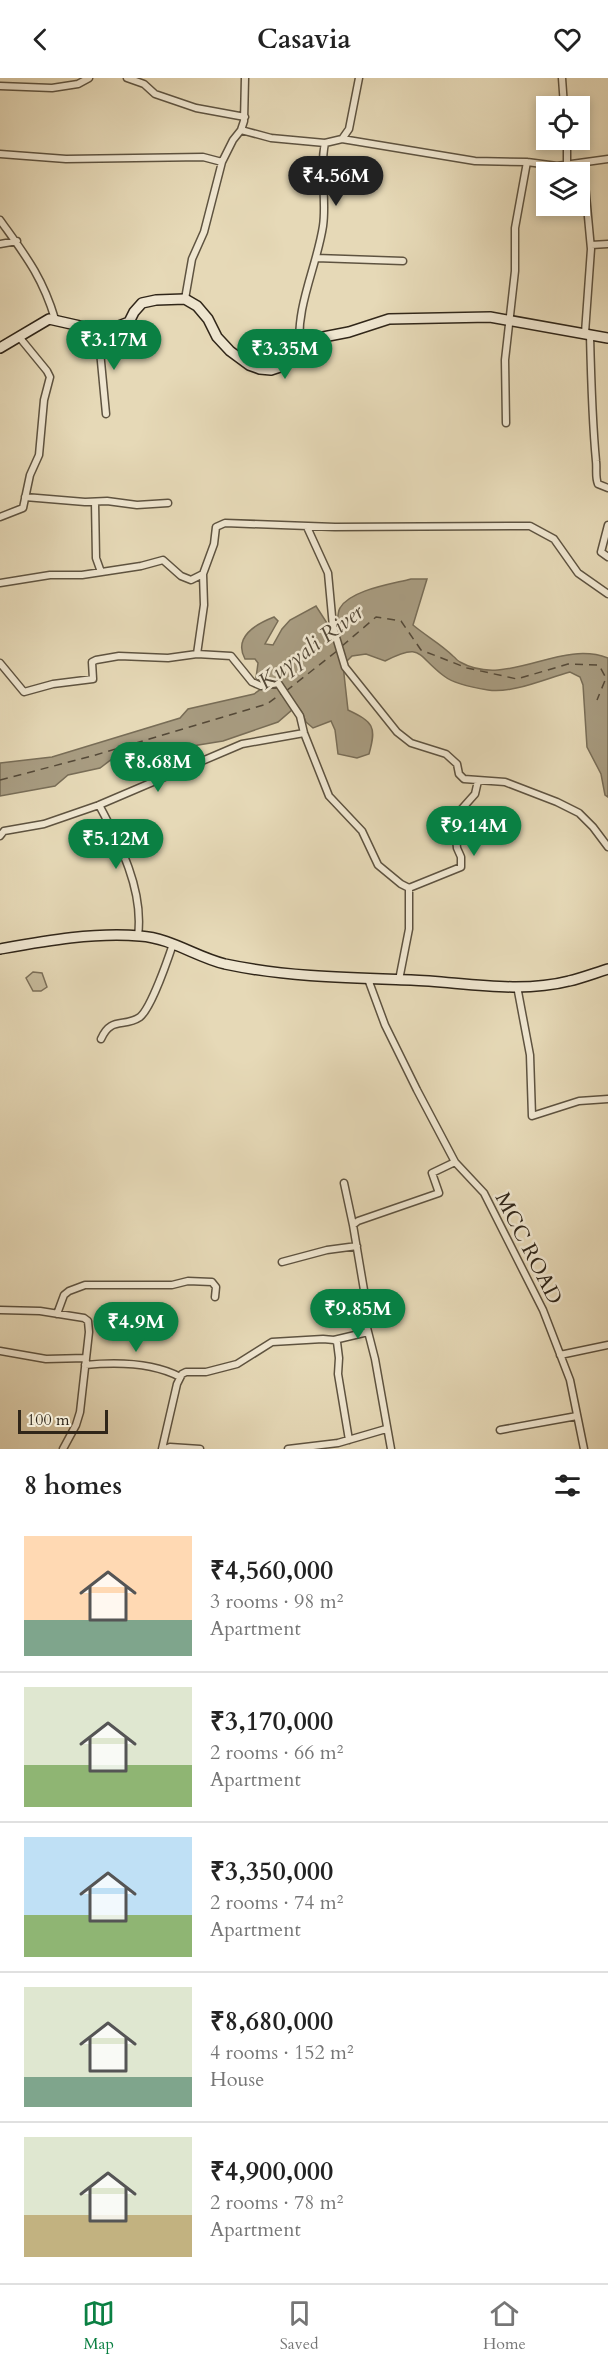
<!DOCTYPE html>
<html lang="en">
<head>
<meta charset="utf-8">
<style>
	:root { --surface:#fff; --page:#f6f6f6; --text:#222; --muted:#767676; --line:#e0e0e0; --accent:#0b8043 }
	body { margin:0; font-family:Cardo,serif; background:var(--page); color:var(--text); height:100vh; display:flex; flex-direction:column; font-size:22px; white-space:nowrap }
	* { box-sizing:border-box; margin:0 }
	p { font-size:20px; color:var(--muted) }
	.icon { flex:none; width:33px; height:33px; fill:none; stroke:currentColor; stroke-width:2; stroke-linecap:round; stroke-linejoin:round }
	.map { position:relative; height:1371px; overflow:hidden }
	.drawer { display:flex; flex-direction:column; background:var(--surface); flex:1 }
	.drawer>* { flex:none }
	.buttons { position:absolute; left:536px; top:18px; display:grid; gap:12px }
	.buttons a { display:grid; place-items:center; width:54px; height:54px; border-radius:0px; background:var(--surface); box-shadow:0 3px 9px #0003; font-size:30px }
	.scale { position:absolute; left:18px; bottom:15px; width:90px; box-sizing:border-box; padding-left:6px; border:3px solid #302619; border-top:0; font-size:16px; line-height:21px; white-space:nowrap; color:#302619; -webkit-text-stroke:4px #efe6d0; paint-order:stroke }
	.price { position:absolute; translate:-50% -51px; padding:0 14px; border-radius:21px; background:var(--accent); color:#fff; font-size:20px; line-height:39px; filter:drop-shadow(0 2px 3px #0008) }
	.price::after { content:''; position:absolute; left:50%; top:36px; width:18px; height:14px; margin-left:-9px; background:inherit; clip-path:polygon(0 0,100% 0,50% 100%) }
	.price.active { background:#222; color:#fff }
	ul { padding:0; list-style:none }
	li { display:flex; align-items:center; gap:18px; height:150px; padding:0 24px }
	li+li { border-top:2px solid var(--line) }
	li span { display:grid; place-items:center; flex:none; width:168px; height:120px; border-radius:0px; color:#555 }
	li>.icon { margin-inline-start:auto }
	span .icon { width:72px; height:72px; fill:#fffc; stroke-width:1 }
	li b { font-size:26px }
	h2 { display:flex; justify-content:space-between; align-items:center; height:72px; padding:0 24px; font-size:26px }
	header { display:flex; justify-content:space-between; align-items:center; height:78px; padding:0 24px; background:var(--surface); font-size:27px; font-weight:700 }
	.dock { display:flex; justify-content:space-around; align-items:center; height:84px; border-top:2px solid var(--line); background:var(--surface); font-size:16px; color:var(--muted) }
	.dock a { display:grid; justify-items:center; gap:3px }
	.dock .active { color:var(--accent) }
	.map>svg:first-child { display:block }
</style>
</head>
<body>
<header><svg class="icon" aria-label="back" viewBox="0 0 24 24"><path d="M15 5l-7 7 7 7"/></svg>Casavia<svg class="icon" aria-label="heart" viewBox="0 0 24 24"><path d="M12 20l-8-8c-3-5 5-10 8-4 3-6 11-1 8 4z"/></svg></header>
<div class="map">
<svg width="608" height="1371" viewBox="0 0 608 1371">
	<rect width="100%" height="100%" fill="#e6d9b7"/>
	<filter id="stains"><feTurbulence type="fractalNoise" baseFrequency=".00333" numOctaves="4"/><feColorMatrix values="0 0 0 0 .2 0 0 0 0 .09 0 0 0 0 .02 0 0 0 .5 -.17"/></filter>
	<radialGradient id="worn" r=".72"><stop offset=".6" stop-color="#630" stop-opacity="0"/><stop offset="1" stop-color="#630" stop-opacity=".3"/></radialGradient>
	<path fill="#c7bb9c" stroke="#7c705a" stroke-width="1.5" d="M33 894 42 895 47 909 41 913H33L26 900Z"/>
	<path fill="#a89c81" stroke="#786d57" stroke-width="1.5" d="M411 501H427L413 547C426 558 441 566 453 578 458 582 454 580 460 584 507 611 559 561 608 580V719L605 717 601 696 587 669 583 607 580 599 570 594C547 600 512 616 488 612 475 610 454 606 444 598 416 577 423 564 385 583L366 576 352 578 343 587 348 632C373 644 377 648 369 676L357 680 338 676 335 652 331 643 313 650 306 644 302 634 279 603 263 605 256 600 258 585 255 581H245C233 559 256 546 274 539L278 543 265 566 273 567 282 551 290 542 316 528 332 553 337 549C338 543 337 535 340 530 350 512 392 506 411 501Z
		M277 607 293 631 278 644 223 663 112 681 100 690 68 697 55 708 0 718V685L52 679 180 640 188 631 254 616 261 611Z"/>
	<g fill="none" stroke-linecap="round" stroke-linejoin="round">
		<path stroke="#544938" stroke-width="1.5" stroke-dasharray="8 6" stroke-linecap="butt" d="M342 568 376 539 401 543 421 572 467 590 517 601 568 586 599 587 606 600 597 622
			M286 613 337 573
			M0 702 92 678 267 626 282 615"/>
		<defs>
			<path id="street" d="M127 0 144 6 155 16 196 30 245 39
				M562 0 564 28
				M0 8 52 10 78 6 89 0
				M241 52 271 60 325 65
				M342 61 475 83 527 84 557 88 608 81
				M567 62V88
				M0 76 66 81 203 79 222 84
				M583 85 591 171 585 255
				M0 142C25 177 42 198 55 241
				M0 166 17 163
				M591 167 608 166
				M316 180 403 183
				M185 221 192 181 204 154 222 84 233 62 241 52 244 43 245 0
				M98 252 106 336
				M590 257C591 299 592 341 596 383 597 391 595 399 598 406L608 410
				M300 271C295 230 317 188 323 148 327 120 319 93 325 65L342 61 349 51 359 0
				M506 345 505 282 515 193V150L527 84
				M25 419 85 424 107 423 137 427 168 425
				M95 424 96 480 101 494
				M0 439 23 430 30 397 39 377 44 322 50 299 47 293 20 260
				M608 447 601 474 608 479
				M307 449 328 495 333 549 345 589 397 654 411 665 446 676 457 686 459 696 464 701 505 704 557 724 579 735 593 749 608 769
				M0 505 50 497H82L141 488 163 482 181 498 191 502 203 496 214 466 216 449 225 445 335 449 530 448 554 461 578 495 608 516
				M197 576 204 527 203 496
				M0 585 24 614 53 606 93 601 92 584 96 582 119 578 168 580 197 576 231 578 252 604 261 608 278 605 300 638 304 655 329 718 362 753 378 787 401 806 409 810 461 789V779L457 770 456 760 459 734 475 716 478 703
				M99 727C120 766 144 812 138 858
				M0 758 4 753 44 746 99 727 242 666 304 655
				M368 901 385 947 417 1012 455 1084 484 1115 543 1232 570 1302 584 1371
				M399 902 409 851V810
				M517 908 530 977 532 1038 579 1023 608 1021
				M101 961C111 938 124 950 140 939 151 930 168 881 173 866
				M344 1105 353 1147 358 1143 439 1115 432 1095 455 1084
				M353 1147 365 1218 363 1234 375 1281 391 1371
				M282 1184 327 1172 357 1168
				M0 1232 40 1233 84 1240 88 1243 89 1254 80 1334 76 1347 63 1371
				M57 1236 64 1217 69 1213 85 1207H172L188 1203 212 1204 216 1209 215 1219
				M334 1262 368 1254
				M0 1273 46 1281 86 1280
				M560 1277 608 1267
				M85 1287C116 1284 152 1284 180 1299
				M500 1352 577 1338
				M162 1371 177 1306 182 1296 186 1294H206L237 1286 272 1264 323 1261 334 1262 337 1264 339 1280 338 1296 349 1362
				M165 1371 170 1369 200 1371
				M288 1371 338 1365 386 1351"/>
			<path id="secondary" d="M0 270 49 241 98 252 113 250 129 244 134 234 142 225 156 222 185 221 197 228 208 241 217 259 230 273 249 287 260 291 271 292 280 289 307 265 313 261 349 254 389 241 490 239 608 260
				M0 871C45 863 94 854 140 858 171 860 196 879 225 886 286 899 349 900 411 902 462 904 519 916 569 903 582 900 595 895 608 891"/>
		</defs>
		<use href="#street" stroke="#5e5340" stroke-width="9"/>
		<use href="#secondary" stroke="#302619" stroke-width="12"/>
		<use href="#street" stroke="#efe6d0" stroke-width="6"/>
		<use href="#secondary" stroke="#efe6d0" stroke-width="9"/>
	</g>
	<g text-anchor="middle" stroke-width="5" stroke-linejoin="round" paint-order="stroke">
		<g font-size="21" fill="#302619" stroke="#efe6d0">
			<text transform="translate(529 1170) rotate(63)" y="7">MCC ROAD</text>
		</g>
		<g font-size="22" font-style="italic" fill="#544938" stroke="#efe6d0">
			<text transform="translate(310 568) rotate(-37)" y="8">Kuyyali River</text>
		</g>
	</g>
	<rect width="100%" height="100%" filter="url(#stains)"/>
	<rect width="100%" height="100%" fill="url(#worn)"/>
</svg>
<div class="buttons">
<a><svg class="icon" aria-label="locate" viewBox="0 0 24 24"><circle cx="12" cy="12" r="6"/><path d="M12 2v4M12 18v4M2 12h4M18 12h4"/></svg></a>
<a><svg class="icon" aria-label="layers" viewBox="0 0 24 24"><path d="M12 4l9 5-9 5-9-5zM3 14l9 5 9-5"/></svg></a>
</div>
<div class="scale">100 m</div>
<b class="price active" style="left:336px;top:129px">₹4.56M</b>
<b class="price" style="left:114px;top:293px">₹3.17M</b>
<b class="price" style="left:285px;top:302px">₹3.35M</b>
<b class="price" style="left:158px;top:715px">₹8.68M</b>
<b class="price" style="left:474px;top:779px">₹9.14M</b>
<b class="price" style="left:116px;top:792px">₹5.12M</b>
<b class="price" style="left:358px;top:1262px">₹9.85M</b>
<b class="price" style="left:136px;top:1275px">₹4.9M</b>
</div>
<section class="drawer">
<h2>8 homes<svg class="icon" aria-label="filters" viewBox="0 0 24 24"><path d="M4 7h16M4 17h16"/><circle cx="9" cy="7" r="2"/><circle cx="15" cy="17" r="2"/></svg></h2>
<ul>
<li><span style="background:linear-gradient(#ffd9b3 70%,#7fa58c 0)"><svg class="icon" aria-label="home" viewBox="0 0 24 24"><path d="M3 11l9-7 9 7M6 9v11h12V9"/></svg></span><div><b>₹4,560,000</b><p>3 rooms · 98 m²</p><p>Apartment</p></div></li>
<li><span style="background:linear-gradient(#dfe7d0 65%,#8fb573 0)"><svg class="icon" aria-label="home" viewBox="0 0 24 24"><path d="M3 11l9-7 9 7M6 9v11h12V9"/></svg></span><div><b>₹3,170,000</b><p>2 rooms · 66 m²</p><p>Apartment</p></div></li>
<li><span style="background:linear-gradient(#bfe0f5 65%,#8fb573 0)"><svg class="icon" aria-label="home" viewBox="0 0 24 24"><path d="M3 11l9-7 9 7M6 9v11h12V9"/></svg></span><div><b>₹3,350,000</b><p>2 rooms · 74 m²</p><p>Apartment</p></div></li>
<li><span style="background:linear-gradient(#dfe7d0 75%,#7fa58c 0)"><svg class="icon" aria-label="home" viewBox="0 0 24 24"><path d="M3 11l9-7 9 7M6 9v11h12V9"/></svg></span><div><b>₹8,680,000</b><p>4 rooms · 152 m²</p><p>House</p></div></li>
<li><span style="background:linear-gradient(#dfe7d0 65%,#c2b280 0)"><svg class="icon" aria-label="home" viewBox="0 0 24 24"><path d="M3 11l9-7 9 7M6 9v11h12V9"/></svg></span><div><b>₹4,900,000</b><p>2 rooms · 78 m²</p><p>Apartment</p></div></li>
</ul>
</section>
<nav class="dock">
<a class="active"><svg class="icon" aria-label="map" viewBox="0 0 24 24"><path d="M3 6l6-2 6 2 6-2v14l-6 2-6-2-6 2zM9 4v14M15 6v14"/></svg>Map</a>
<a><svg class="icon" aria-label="saved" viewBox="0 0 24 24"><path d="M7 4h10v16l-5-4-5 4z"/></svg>Saved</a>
<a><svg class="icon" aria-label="home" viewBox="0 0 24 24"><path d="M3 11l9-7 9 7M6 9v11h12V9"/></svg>Home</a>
</nav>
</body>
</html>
